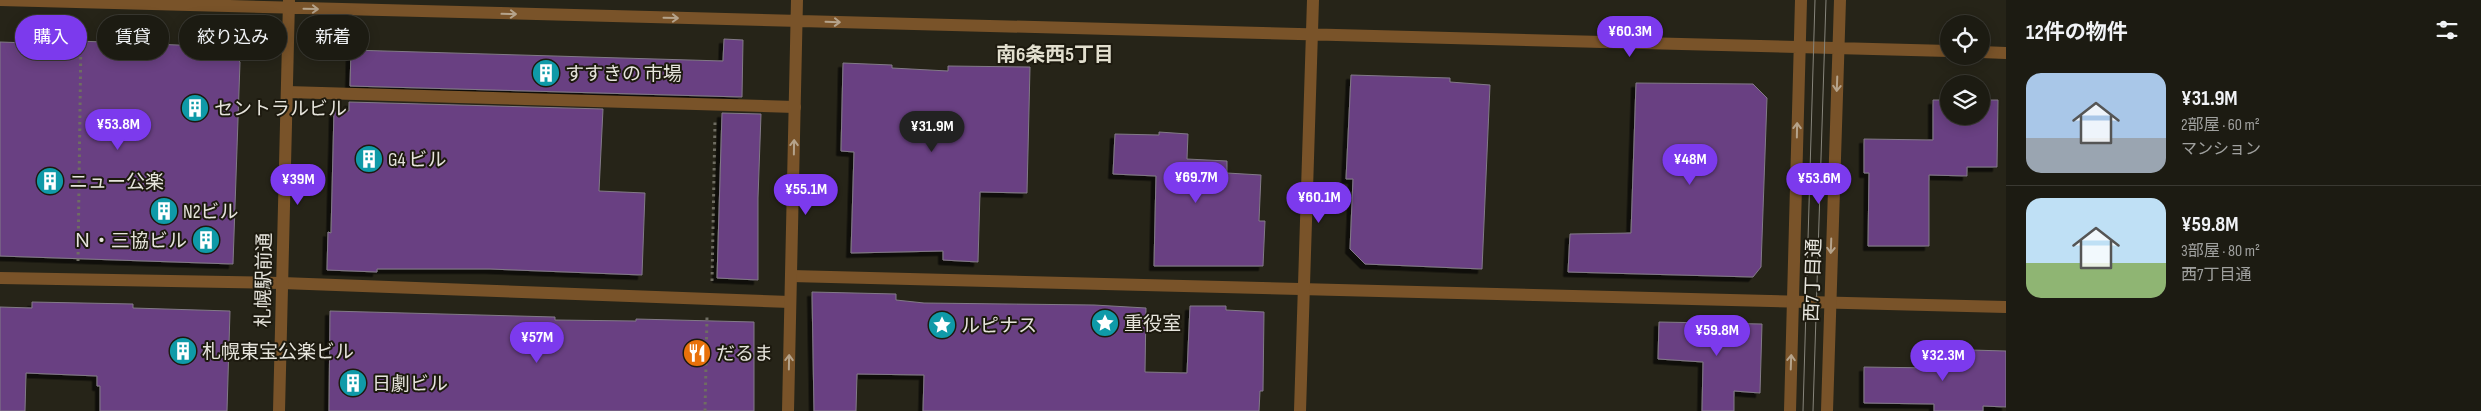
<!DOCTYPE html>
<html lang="ja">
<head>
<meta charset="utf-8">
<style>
	:root { --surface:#1c1b12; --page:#25241b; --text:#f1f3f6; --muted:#a0a19f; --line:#3a3932; --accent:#7c3aed }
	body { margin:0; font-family:"Sofia Sans Condensed","Noto Sans JP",sans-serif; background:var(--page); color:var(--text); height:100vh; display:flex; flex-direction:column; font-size:19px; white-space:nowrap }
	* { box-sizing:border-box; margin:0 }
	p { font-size:16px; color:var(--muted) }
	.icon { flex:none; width:28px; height:28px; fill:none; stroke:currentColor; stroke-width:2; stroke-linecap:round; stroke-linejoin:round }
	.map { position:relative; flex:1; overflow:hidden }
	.details { display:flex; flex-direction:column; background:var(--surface); width:475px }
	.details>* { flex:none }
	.top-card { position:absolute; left:15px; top:15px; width:475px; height:45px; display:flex; gap:10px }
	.controls { position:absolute; left:1940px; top:15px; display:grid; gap:10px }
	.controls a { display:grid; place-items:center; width:50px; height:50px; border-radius:50%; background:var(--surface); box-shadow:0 2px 12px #0003,0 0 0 1px var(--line); font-size:25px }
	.price { position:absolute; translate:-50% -42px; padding:0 11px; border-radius:18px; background:var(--accent); color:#fff; font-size:16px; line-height:32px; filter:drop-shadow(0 1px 2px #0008) }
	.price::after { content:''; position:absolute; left:50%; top:30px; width:15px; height:11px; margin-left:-8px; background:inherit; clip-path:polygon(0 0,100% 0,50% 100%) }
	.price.active { background:#222; color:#fff }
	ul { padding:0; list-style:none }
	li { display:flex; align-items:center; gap:15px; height:125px; padding:0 20px }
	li+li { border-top:1px solid var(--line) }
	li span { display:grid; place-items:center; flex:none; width:140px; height:100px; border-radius:15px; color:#555 }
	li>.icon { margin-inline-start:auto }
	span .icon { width:60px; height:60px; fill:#fffc; stroke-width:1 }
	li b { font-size:21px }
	h2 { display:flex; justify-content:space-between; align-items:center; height:60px; padding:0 20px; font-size:21px }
	.chip { padding:0 18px; border-radius:22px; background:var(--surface); box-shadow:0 2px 12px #0003,0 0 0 1px var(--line); font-size:18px; line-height:45px }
	.chip.active { background:var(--accent); color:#fff }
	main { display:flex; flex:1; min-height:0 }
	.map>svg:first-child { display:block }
</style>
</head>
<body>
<main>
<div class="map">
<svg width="2006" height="411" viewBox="0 0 2006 411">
	<defs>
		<filter id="shadow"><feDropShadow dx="-4.5" dy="4.5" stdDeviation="0" flood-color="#0009"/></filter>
	</defs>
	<rect width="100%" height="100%" fill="#262418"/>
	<path fill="#694182" stroke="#827a87" filter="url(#shadow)" d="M29 39 227 47 240 62 233 264 0 256V42L29 43Z
		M724 39 743 40 742 97 350 86 351 50 723 61Z
		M843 63 892 65V68L948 71V66L1030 67 1027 193 980 192 978 262 943 260V251L851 253 854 152 841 151Z
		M1351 75 1450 78V82L1490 85 1482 269 1365 264 1350 249 1353 179H1346Z
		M1636 83 1753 84 1767 98 1761 267 1753 277 1568 272 1570 234 1631 233Z
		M1933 100H1949V116H1981V100H1998L1997 167H1967V176L1929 175V246H1868L1869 173H1864V139L1933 140Z
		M349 102 603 109 599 191 645 193 642 275 490 269H377V272L327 270 328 232 331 233 334 110 349 111Z
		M722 113 761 114 758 198V280L717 278Z
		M1159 132 1188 134 1187 159 1227 161V173L1261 175 1259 221H1265L1263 266H1154L1156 176 1113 174 1115 134 1159 135Z
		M812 292 896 294V300L924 303 1094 305 1146 308 1145 372 1187 373 1190 306H1226V310L1264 312 1263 391H1260L1259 411H923L924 375 857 374 856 411H814Z
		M32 302 133 304V308L230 311 227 411H100V386H97V376L26 373 25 411H0V307L32 308Z
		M330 311 555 317V320L636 321V319L754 322V411H329Z
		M1659 322 1762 324 1760 393 1734 391V411H1702L1703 362 1658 359Z
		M1935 349 2006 351V407L1983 406V411H1934V404L1864 403V367L1935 368Z"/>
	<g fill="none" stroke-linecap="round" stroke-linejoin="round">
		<path stroke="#6f6d62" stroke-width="3" stroke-dasharray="2.5 4" stroke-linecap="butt" d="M78 261 81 34
			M712 281 715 122
			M705 411 707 317"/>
		<path stroke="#795329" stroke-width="12" d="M287 92 795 107
			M791 276 2006 307
			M0 278 282 283 790 302"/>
		<path stroke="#795329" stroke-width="12" d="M0 0 1949 51
			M1981 52 2006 53
			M279 411 289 1
			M788 411 797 0
			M1300 411 1313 0
			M1790 411 1801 0
			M1827 411 1840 0"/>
		<path stroke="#87857b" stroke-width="1" d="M1803 411 1815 0
			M1813 411 1826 0"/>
	</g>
	<defs><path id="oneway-shaft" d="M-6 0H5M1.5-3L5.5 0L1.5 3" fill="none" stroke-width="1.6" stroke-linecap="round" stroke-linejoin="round" transform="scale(1.25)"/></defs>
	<g stroke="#b5a38b">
		<use href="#oneway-shaft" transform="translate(311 9) rotate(1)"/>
		<use href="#oneway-shaft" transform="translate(509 14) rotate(1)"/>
		<use href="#oneway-shaft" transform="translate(671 18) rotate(1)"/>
		<use href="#oneway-shaft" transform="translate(833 22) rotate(2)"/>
		<use href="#oneway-shaft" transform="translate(1837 84) rotate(92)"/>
		<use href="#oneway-shaft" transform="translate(1797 130) rotate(-89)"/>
		<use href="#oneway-shaft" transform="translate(794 147) rotate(-89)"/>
		<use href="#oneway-shaft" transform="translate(1831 246) rotate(92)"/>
		<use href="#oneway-shaft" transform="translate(789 362) rotate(-89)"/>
		<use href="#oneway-shaft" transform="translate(1791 362) rotate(-88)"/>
	</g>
	<defs>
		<symbol id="building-disc" viewBox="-11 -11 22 22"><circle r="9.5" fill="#0f9aa8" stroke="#1d1a0f"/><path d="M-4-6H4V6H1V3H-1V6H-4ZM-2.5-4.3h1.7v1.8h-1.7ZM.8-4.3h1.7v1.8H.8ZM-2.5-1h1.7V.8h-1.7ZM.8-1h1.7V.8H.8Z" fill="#fff"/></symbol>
		<symbol id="sight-disc" viewBox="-11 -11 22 22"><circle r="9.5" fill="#0f9aa8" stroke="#1d1a0f"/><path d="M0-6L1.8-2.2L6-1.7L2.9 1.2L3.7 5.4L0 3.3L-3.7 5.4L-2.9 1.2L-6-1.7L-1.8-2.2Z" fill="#fff"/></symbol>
		<symbol id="restaurant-disc" viewBox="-11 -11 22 22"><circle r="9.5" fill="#e8710a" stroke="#1d1a0f"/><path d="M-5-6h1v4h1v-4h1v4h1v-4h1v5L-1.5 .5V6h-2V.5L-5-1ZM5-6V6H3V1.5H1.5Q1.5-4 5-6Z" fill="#fff"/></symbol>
	</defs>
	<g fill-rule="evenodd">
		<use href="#building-disc" x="530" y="57" width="32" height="32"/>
		<use href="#building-disc" x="179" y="92" width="32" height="32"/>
		<use href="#building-disc" x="353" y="143" width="32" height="32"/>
		<use href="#building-disc" x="34" y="165" width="32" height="32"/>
		<use href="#building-disc" x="148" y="195" width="32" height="32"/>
		<use href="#building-disc" x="190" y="224" width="32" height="32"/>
		<use href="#sight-disc" x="1089" y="307" width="32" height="32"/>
		<use href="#sight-disc" x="926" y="309" width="32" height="32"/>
		<use href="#building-disc" x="167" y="335" width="32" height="32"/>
		<use href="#restaurant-disc" x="681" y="337" width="32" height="32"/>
		<use href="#building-disc" x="337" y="367" width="32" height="32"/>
	</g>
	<g text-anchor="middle" stroke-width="4" stroke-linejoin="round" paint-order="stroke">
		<g font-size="19" fill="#e6e4dc" stroke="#1d1a0f" text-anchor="start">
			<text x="565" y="80">すすきの 市場</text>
			<text x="214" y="115">セントラルビル</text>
			<text x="388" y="166">G4 ビル</text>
			<text x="69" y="188">ニュー公楽</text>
			<text x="183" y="218">N2ビル</text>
			<text x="187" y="247" text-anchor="end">Ｎ・三協ビル</text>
			<text x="1124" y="330">重役室</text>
			<text x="961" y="332">ルピナス</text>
			<text x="202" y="358">札幌東宝公楽ビル</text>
			<text x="716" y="360">だるま</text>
			<text x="372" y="390">日劇ビル</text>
		</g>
		<g font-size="19" fill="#e6e4dc" stroke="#1d1a0f">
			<text transform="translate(263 280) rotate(-89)" y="7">札幌駅前通</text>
			<text transform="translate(1812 280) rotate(-88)" y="7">西7丁目通</text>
		</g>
		<g font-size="20" font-weight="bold" fill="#e2dfcf" stroke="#1d1a0f">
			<text x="1055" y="61">南6条西5丁目</text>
		</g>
	</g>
</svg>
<div class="controls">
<a><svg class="icon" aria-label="locate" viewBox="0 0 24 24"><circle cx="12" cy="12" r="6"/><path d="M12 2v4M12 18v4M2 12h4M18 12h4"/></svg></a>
<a><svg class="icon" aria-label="layers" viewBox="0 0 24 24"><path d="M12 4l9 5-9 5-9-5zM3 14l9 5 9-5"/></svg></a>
</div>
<b class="price" style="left:1630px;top:58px">¥60.3M</b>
<b class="price" style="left:118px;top:151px">¥53.8M</b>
<b class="price active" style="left:932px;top:153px">¥31.9M</b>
<b class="price" style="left:1690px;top:186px">¥48M</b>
<b class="price" style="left:1196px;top:204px">¥69.7M</b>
<b class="price" style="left:1819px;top:205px">¥53.6M</b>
<b class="price" style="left:298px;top:206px">¥39M</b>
<b class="price" style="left:806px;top:216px">¥55.1M</b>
<b class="price" style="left:1319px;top:224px">¥60.1M</b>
<b class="price" style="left:1717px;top:357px">¥59.8M</b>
<b class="price" style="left:537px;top:364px">¥57M</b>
<b class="price" style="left:1943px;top:382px">¥32.3M</b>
<div class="top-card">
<a class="chip active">購入</a>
<a class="chip">賃貸</a>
<a class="chip">絞り込み</a>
<a class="chip">新着</a>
</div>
</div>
<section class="details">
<h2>12件の物件<svg class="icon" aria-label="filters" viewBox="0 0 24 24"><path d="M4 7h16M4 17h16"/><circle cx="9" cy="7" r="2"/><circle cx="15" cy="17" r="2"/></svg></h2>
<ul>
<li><span style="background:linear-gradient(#a9c7e8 65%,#9aa5b1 0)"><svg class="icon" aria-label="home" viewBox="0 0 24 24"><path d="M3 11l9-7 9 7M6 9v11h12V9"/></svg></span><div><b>¥31.9M</b><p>2部屋 · 60 m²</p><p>マンション</p></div></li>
<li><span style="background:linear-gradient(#bfe0f5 65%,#8fb573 0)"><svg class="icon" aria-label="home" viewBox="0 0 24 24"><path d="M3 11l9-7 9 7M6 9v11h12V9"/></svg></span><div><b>¥59.8M</b><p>3部屋 · 80 m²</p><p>西7丁目通</p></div></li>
</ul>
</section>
</main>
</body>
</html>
